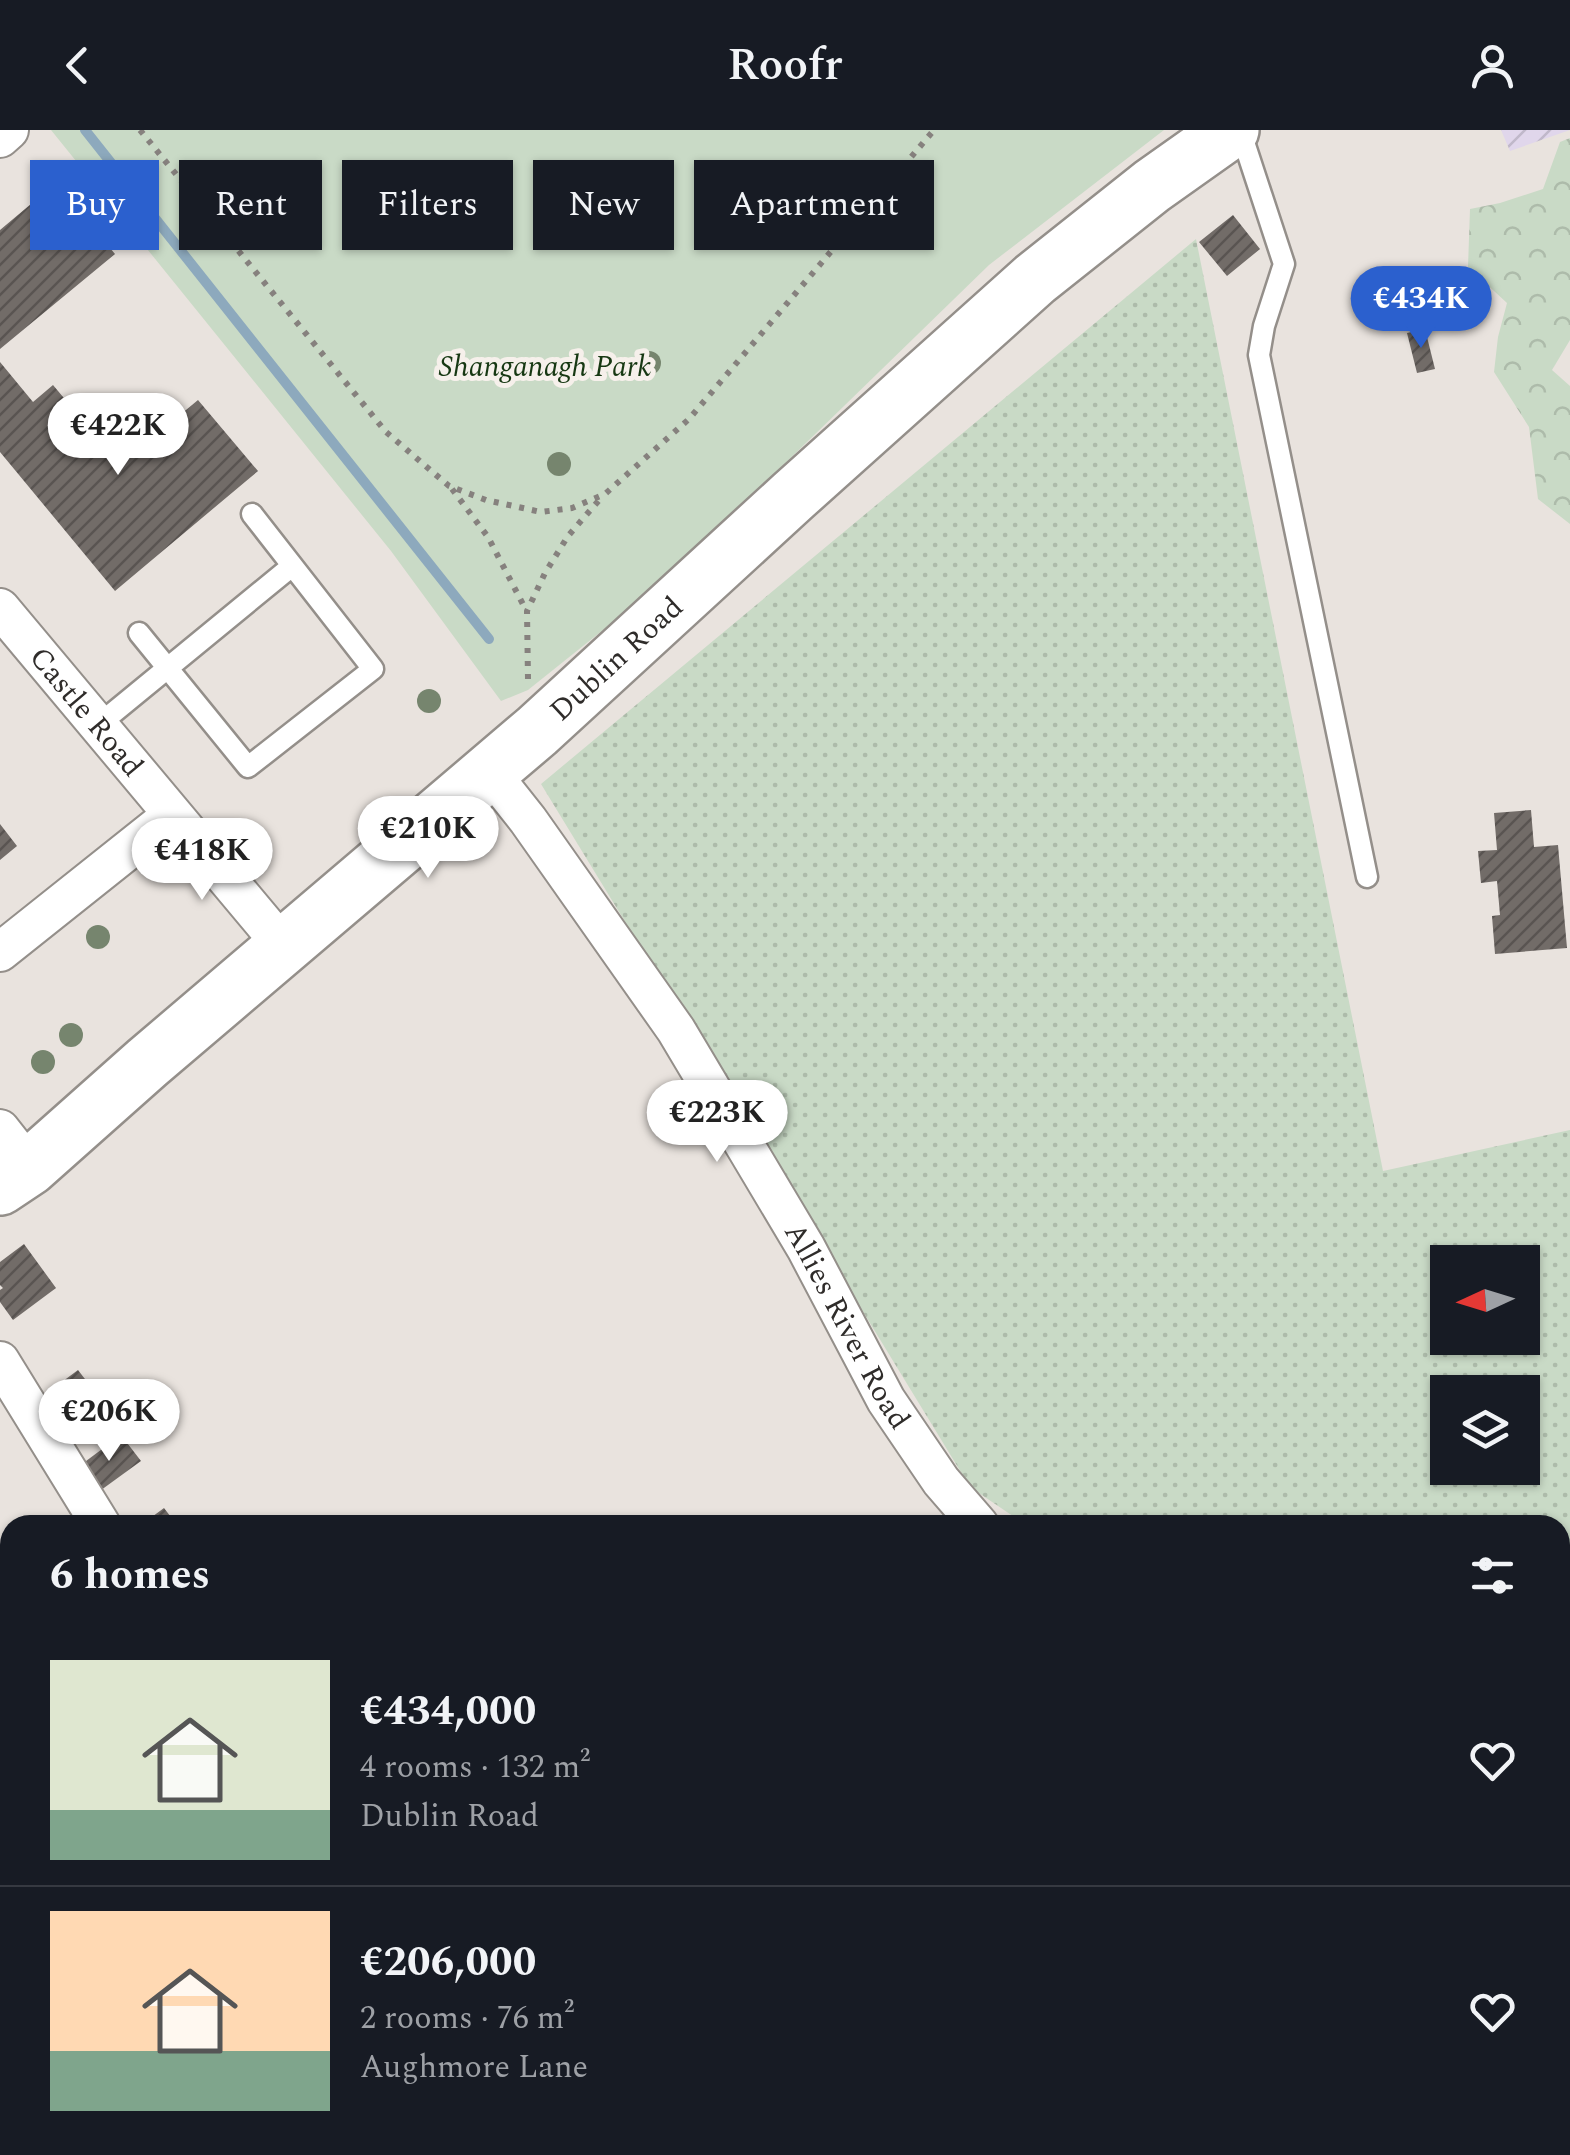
<!DOCTYPE html>
<html lang="en">
<head>
<meta charset="utf-8">
<style>
	:root { --surface:#171b24; --page:#20242c; --text:#f1f3f6; --muted:#9ea1a6; --line:#363941; --accent:#2b60ce }
	body { margin:0; font-family:Spectral,serif; background:var(--page); color:var(--text); height:100vh; display:flex; flex-direction:column; font-size:38px; white-space:nowrap }
	* { box-sizing:border-box; margin:0 }
	p { font-size:32px; color:var(--muted) }
	.icon { flex:none; width:55px; height:55px; fill:none; stroke:currentColor; stroke-width:2; stroke-linecap:round; stroke-linejoin:round }
	.map { position:relative; flex:1; overflow:hidden }
	.panel { position:absolute; left:0px; top:1385px; width:1570px; height:640px; display:flex; flex-direction:column; background:var(--surface); border-radius:30px 30px 0 0; box-shadow:0 2px 8px #0004 }
	.panel>* { flex:none }
	.hud { position:absolute; left:30px; top:30px; width:1000px; height:90px; display:flex; gap:20px }
	.needle { width:65px; rotate:266deg }
	.tools { position:absolute; left:1430px; top:1115px; display:grid; gap:20px }
	.tools a { display:grid; place-items:center; width:110px; height:110px; border-radius:0px; background:var(--surface); box-shadow:0 2px 8px #0004; font-size:50px }
	.price { position:absolute; translate:-50% -85px; padding:0 22px; border-radius:35px; background:#fff; color:#222; font-size:32px; line-height:65px; filter:drop-shadow(0 2px 5px #0008) }
	.price::after { content:''; position:absolute; left:50%; top:60px; width:30px; height:22px; margin-left:-15px; background:inherit; clip-path:polygon(0 0,100% 0,50% 100%) }
	.price.current { background:var(--accent); color:#fff }
	ul { padding:0; list-style:none }
	li { display:flex; align-items:center; gap:30px; height:250px; padding:0 50px }
	li+li { border-top:2px solid var(--line) }
	li span { display:grid; place-items:center; flex:none; width:280px; height:200px; border-radius:0px; color:#555 }
	li>.icon { margin-inline-start:auto }
	span .icon { width:120px; height:120px; fill:#fffc; stroke-width:1 }
	li b { font-size:42px }
	h2 { display:flex; justify-content:space-between; align-items:center; height:120px; padding:0 50px; font-size:42px }
	.chip { padding:0 35px; border-radius:0px; background:var(--surface); box-shadow:0 2px 8px #0004; font-size:35px; line-height:90px }
	.chip.current { background:var(--accent); color:#fff }
	header { display:flex; justify-content:space-between; align-items:center; height:130px; padding:0 50px; background:var(--surface); font-size:45px; font-weight:600 }
	.map>svg:first-child { display:block }
</style>
</head>
<body>
<header><svg class="icon" aria-label="back" viewBox="0 0 24 24"><path d="M15 5l-7 7 7 7"/></svg>Roofr<svg class="icon" aria-label="person" viewBox="0 0 24 24"><circle cx="12" cy="8" r="4"/><path d="M4 21q1-7 8-7t8 7"/></svg></header>
<div class="map">
<svg width="1570" height="2025" viewBox="0 0 1570 2025">
	<defs>
		<pattern id="industrial-furrows" width="10" height="10" patternUnits="userSpaceOnUse" patternTransform="scale(2.5)"><rect width="10" height="10" fill="#e0d6eb"/><path d="M-1 1l2-2M0 10L10 0M9 11l2-2" fill="none" stroke="#c0b8ca"/></pattern>
		<pattern id="grass-dots" width="8" height="8" patternUnits="userSpaceOnUse" patternTransform="scale(2.5)"><rect width="8" height="8" fill="#c9dac6"/><path d="M2 2h.1M6 6h.1" fill="none" stroke="#adbbaa" stroke-width="1.8" stroke-linecap="round"/></pattern>
		<pattern id="forest-crowns" width="20" height="18" patternUnits="userSpaceOnUse" patternTransform="scale(2.5)"><rect width="20" height="18" fill="#c9dac6"/><path d="M2 6a3 3 0 1 1 6 0M12 15a3 3 0 1 1 6 0" fill="none" stroke="#adbbaa"/></pattern>
		<pattern id="building-hatch" width="6" height="6" patternUnits="userSpaceOnUse" patternTransform="scale(2.5)"><rect width="6" height="6" fill="#726c68"/><path d="M-1 1l2-2M0 6l6-6M5 7l2-2" fill="none" stroke="#595451"/></pattern>
	</defs>
	<rect width="100%" height="100%" fill="#e9e3de"/>
	<path fill="url(#industrial-furrows)" d="M1501 0H1570L1510 21Z"/>
	<path fill="url(#grass-dots)" fill-rule="evenodd" d="M1196 109 1383 1041 1570 1000V1581L1560 1587V1395H1026L970 1357 541 654ZM1448 1132H1522V1208H1448ZM1448 1262H1522V1338H1448Z
		M855 2015H1298L1294 2025H861Z"/>
	<path fill="url(#forest-crowns)" d="M1570 8V210L1552 240 1570 256V394L1538 369 1529 297 1494 242 1498 207 1507 173 1468 137 1470 79 1500 73 1543 59 1560 12Z
		M1570 1741V1967L1560 1977V1742Z
		M1298 2015H1522L1512 2025H1294Z"/>
	<path fill="#c9dac6" d="M51 0H1164L989 135 663 452 528 560 501 571 391 421Z"/>
	<g fill="none" stroke-linecap="round" stroke-linejoin="round">
		<path stroke="#8da9bd" stroke-width="10" d="M85 0 489 509
			M1560 1825 1570 1820
			M1326 2025 1335 2015"/>
	</g>
	<path fill="url(#building-hatch)" d="M56 53 115 124 0 219V100Z
		M1233 85 1260 119 1227 146 1199 112Z
		M1425 199 1435 239 1417 243 1407 203Z
		M0 232 33 272 53 255 120 335 198 270 258 341 115 461 0 322Z
		M1531 680 1534 717 1558 715 1567 818 1495 824 1492 786 1500 785 1497 751 1481 753 1478 721 1497 720 1494 683Z
		M0 694 17 716 0 730Z
		M24 1114 56 1158 13 1190 0 1172V1160L3 1158 0 1155V1132Z
		M78 1240 98 1266 54 1298 35 1272Z
		M121 1305 141 1331 97 1363 78 1337Z
		M164 1378 177 1395H141Z
		M10 1430V1504L0 1508V1434Z
		M1570 1596V1655L1560 1662V1603Z
		M10 1650V2015H160L164 2025H0V1653Z"/>
	<g fill="none" stroke-linecap="round" stroke-linejoin="round">
		<defs>
			<path id="lane" d="M1240 0 1284 134 1264 196 1259 225 1367 747
				M139 503 248 637 373 539 252 384
				M97 596 292 436
				M0 1595 10 1591
				M279 2025 283 2015"/>
			<g id="street">
				<path d="M0 8 9 0"/>
				<path id="s1" d="M0 478 284 817"/>
				<path id="s2" d="M490 642 528 690 676 900 806 1118 886 1270 941 1351 979 1395"/>
				<path d="M0 822 172 685"/>
				<path d="M0 999 30 1037"/>
				<path d="M0 1231 101 1395"/>
				<path d="M1560 1726 1570 1727"/>
			</g>
			<g id="secondary">
				<path id="s3" d="M0 1057 30 1037 147 933 537 601 793 366 1035 149 1152 56 1231 0"/>
			</g>
		</defs>
		<use href="#lane" stroke="#948f8a" stroke-width="25"/>
		<use href="#street" stroke="#948f8a" stroke-width="42"/>
		<use href="#secondary" stroke="#948f8a" stroke-width="60"/>
		<path stroke="#86817e" stroke-width="6" stroke-dasharray="5 8" stroke-linecap="butt" d="M140 0 386 302 449 356 486 370 541 382 572 378 605 364 689 289 934 0
			M452 359 488 407 526 480
			M528 549 527 481 545 443 568 406 600 369"/>
		<use href="#lane" stroke="#fff" stroke-width="20"/>
		<use href="#street" stroke="#fff" stroke-width="38"/>
		<use href="#secondary" stroke="#fff" stroke-width="55"/>
	</g>
	<g fill="#76856e">
		<circle cx="649" cy="233" r="12"/>
		<circle cx="559" cy="334" r="12"/>
		<circle cx="429" cy="571" r="12"/>
		<circle cx="98" cy="807" r="12"/>
		<circle cx="71" cy="905" r="12"/>
		<circle cx="43" cy="932" r="12"/>
	</g>
	<g text-anchor="middle" stroke-width="10" stroke-linejoin="round" paint-order="stroke">
		<g font-size="30" font-style="italic" fill="#173813" stroke="#f6f0eb">
			<text x="545" y="246">Shanganagh Park</text>
		</g>
		<g font-size="30" fill="#2f2c2a" stroke="#f6f0eb">
			<text dy="10" stroke="none"><textPath href="#s3" startOffset="812">Dublin Road</textPath></text>
			<text dy="10" stroke="none"><textPath href="#s1" startOffset="135">Castle Road</textPath></text>
			<text dy="10" stroke="none"><textPath href="#s2" startOffset="660">Allies River Road</textPath></text>
		</g>
	</g>
</svg>
<div class="tools">
<a><svg class="needle" viewBox="-14 -14 28 28"><path d="M0-13l5 13h-10z" fill="#e53935"/><path d="M0 13l5-13h-10z" fill="#9ea1a6"/></svg></a>
<a><svg class="icon" aria-label="layers" viewBox="0 0 24 24"><path d="M12 4l9 5-9 5-9-5zM3 14l9 5 9-5"/></svg></a>
</div>
<b class="price current" style="left:1421px;top:221px">€434K</b>
<b class="price" style="left:118px;top:348px">€422K</b>
<b class="price" style="left:428px;top:751px">€210K</b>
<b class="price" style="left:202px;top:773px">€418K</b>
<b class="price" style="left:717px;top:1035px">€223K</b>
<b class="price" style="left:109px;top:1334px">€206K</b>
<div class="hud">
<a class="chip current">Buy</a>
<a class="chip">Rent</a>
<a class="chip">Filters</a>
<a class="chip">New</a>
<a class="chip">Apartment</a>
</div>
<section class="panel">
<h2>6 homes<svg class="icon" aria-label="filters" viewBox="0 0 24 24"><path d="M4 7h16M4 17h16"/><circle cx="9" cy="7" r="2"/><circle cx="15" cy="17" r="2"/></svg></h2>
<ul>
<li><span style="background:linear-gradient(#dfe7d0 75%,#7fa58c 0)"><svg class="icon" aria-label="home" viewBox="0 0 24 24"><path d="M3 11l9-7 9 7M6 9v11h12V9"/></svg></span><div><b>€434,000</b><p>4 rooms · 132 m²</p><p>Dublin Road</p></div><svg class="icon" aria-label="heart" viewBox="0 0 24 24"><path d="M12 20l-8-8c-3-5 5-10 8-4 3-6 11-1 8 4z"/></svg></li>
<li><span style="background:linear-gradient(#ffd9b3 70%,#7fa58c 0)"><svg class="icon" aria-label="home" viewBox="0 0 24 24"><path d="M3 11l9-7 9 7M6 9v11h12V9"/></svg></span><div><b>€206,000</b><p>2 rooms · 76 m²</p><p>Aughmore Lane</p></div><svg class="icon" aria-label="heart" viewBox="0 0 24 24"><path d="M12 20l-8-8c-3-5 5-10 8-4 3-6 11-1 8 4z"/></svg></li>
</ul>
</section>
</div>
</body>
</html>
